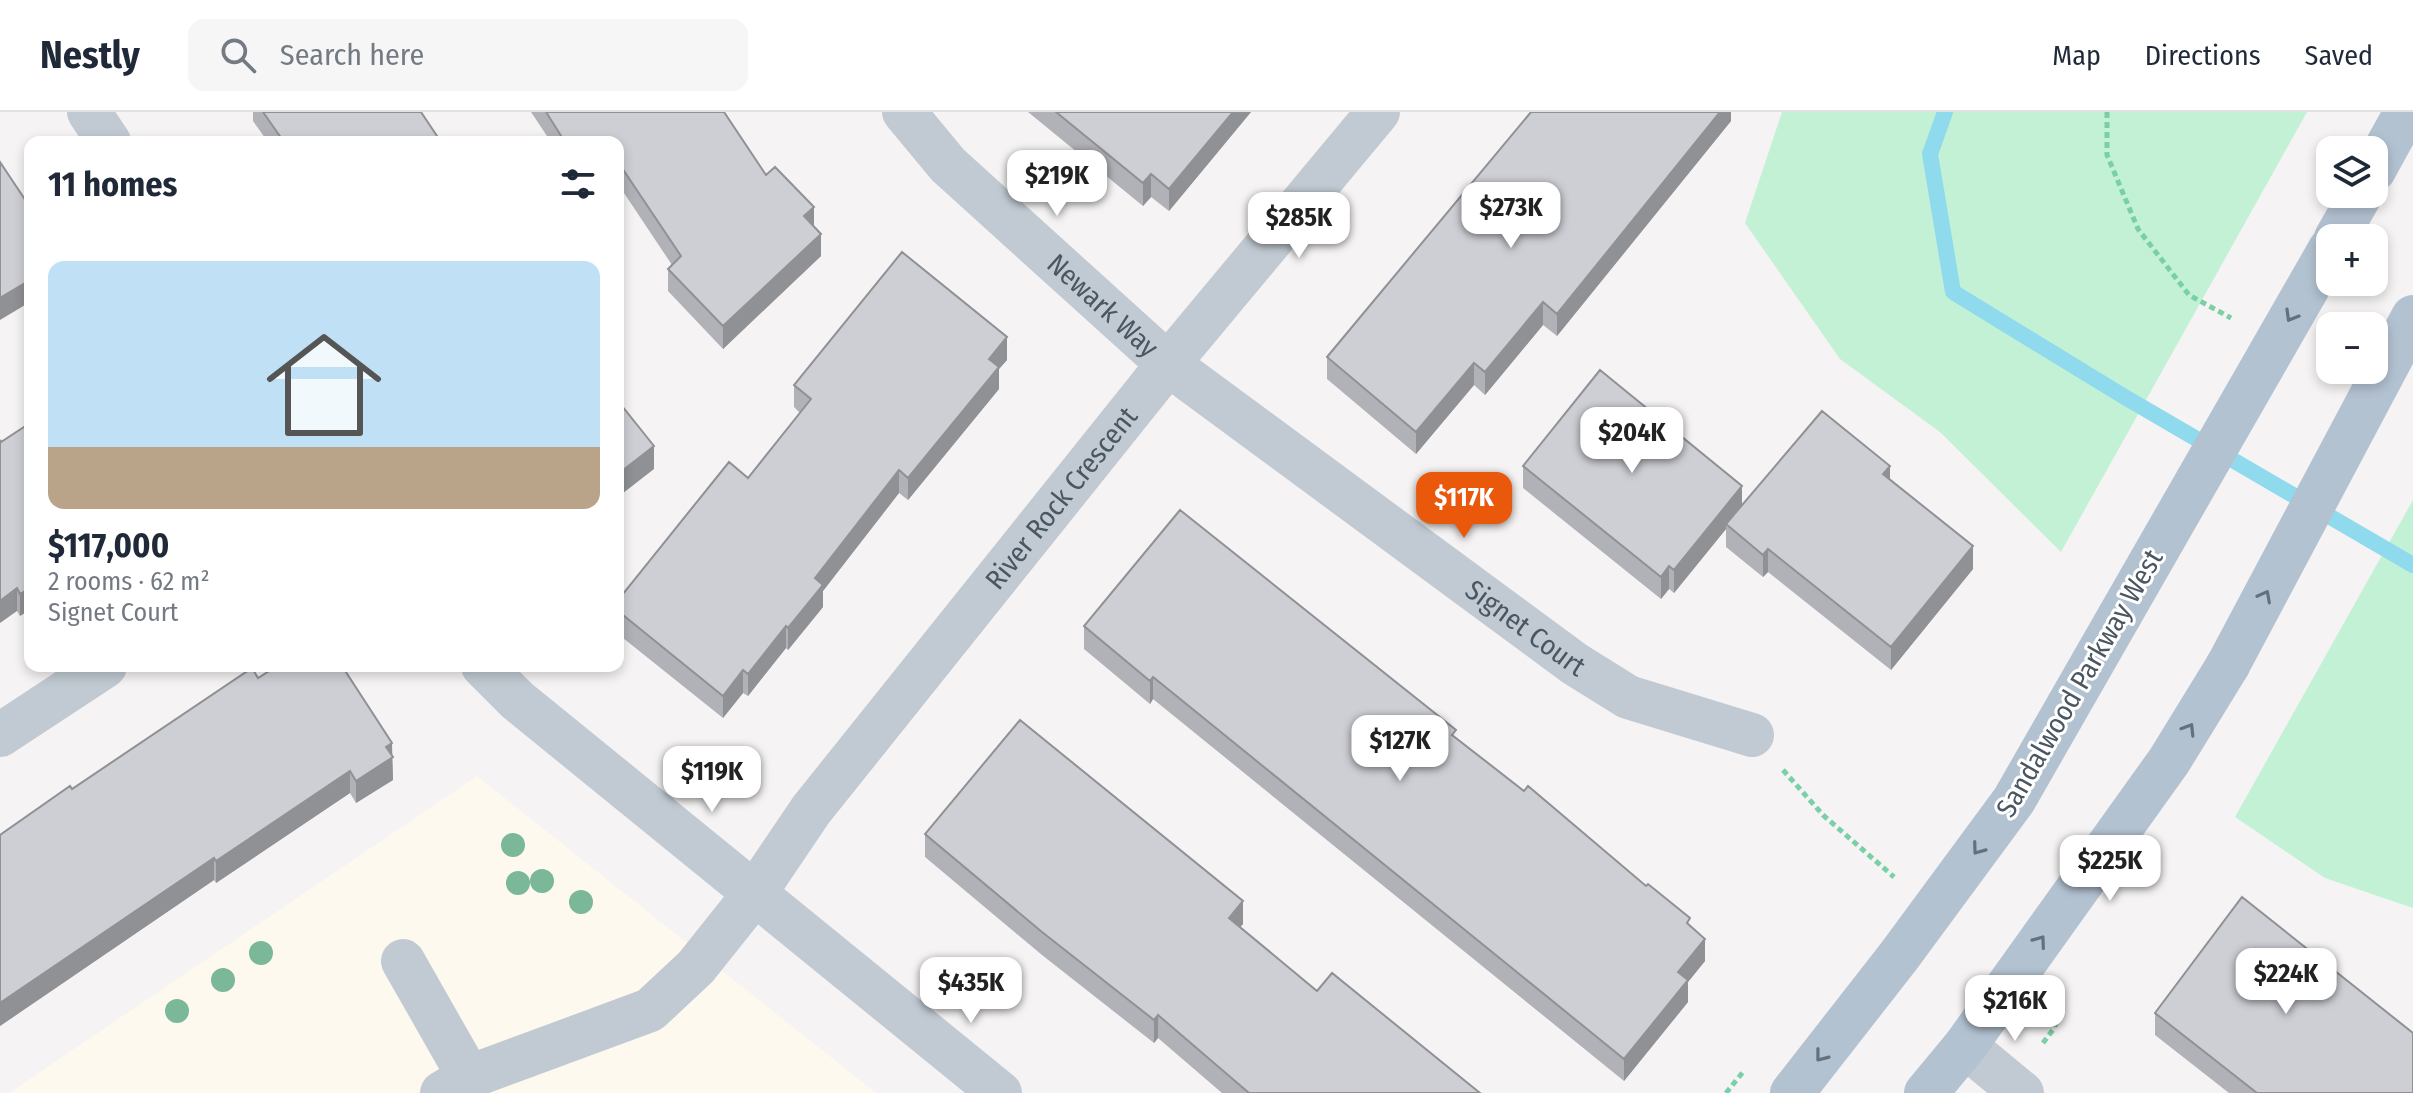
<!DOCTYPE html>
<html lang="en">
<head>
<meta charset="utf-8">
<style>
	:root { --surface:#fff; --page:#f6f6f7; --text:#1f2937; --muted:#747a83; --line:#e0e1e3; --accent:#ea580c }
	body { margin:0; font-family:"Fira Sans Condensed",sans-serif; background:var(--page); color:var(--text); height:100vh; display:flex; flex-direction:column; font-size:30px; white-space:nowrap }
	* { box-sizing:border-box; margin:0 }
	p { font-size:26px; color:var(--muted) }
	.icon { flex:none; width:44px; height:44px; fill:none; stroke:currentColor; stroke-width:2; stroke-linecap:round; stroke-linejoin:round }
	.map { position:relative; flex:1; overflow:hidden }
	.side { position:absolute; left:24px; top:24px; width:600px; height:536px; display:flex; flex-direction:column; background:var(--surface); border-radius:16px; box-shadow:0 4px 12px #0003 }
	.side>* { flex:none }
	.fabs { position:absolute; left:2316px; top:24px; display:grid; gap:16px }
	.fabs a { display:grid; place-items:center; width:72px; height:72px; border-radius:16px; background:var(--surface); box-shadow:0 4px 12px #0003; font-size:40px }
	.price { position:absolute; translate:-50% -68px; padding:0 18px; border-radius:16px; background:#fff; color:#222; font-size:26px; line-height:52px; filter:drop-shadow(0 2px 4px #0008) }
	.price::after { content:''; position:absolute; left:50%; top:48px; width:24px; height:18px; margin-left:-12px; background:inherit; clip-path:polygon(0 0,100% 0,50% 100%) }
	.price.active { background:var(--accent); color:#fff }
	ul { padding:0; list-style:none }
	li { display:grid; align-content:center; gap:16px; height:424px; padding:0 24px }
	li+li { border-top:2px solid var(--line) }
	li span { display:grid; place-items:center; height:248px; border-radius:16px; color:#555 }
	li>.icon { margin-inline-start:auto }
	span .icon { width:144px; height:144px; fill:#fffc; stroke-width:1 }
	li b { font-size:34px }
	h2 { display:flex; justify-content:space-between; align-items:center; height:96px; padding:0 24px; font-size:34px }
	header { display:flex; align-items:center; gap:48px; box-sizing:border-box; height:112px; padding:0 40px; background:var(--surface); border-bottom:2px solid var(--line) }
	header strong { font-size:38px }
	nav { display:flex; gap:44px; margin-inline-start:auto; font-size:28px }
	.search { width:560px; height:72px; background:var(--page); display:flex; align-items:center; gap:20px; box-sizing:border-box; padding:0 28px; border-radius:16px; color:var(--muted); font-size:30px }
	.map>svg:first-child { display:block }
</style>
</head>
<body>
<header>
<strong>Nestly</strong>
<div class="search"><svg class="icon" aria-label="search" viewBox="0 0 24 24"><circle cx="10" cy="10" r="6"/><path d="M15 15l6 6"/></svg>Search here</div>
<nav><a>Map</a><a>Directions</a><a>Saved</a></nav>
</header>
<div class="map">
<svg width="2413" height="981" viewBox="0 0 2413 981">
	<rect width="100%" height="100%" fill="#f5f3f3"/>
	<path fill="#fdf9ef" d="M477 664 876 981H9Z"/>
	<path fill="#c3f1d5" d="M1782 0H2307L2061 440 1940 320 1840 247 1745 111Z
		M2413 388V796L2325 766 2235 705Z"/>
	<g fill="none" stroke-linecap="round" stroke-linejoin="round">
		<path stroke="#90daee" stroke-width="16" d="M1945 0 1930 42 1953 180 2123 284 2413 453"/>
		<path stroke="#7ad0a6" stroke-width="5" stroke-dasharray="6 4" stroke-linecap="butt" d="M2107 0V43L2138 117 2189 183 2231 206
			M1783 658 1823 703 1894 765
			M2043 931 2055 915 2057 897
			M1726 981 1743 960"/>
		<g stroke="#c1cad2" stroke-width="44">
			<path d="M89 0 109 30"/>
			<path id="s1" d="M904 0 948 53 1168 252 1575 552 1628 585 1752 623"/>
			<path d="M483 554 517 588 1000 981"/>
			<path d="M0 623 105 554"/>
			<path d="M403 849 469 965"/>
			<path d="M1965 934 2022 981"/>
			<path id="s2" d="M442 981 469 965 650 898 696 855 755 781 811 698 1168 252 1378 0"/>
		</g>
		<path stroke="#b3c2d1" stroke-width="44" d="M2374 58 2406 0
			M2336 126 2361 82
			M1792 981 1899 844 2014 688 2120 503
			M1926 981 1965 934 2169 649 2228 553"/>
		<path stroke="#b3c2d1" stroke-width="44" d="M2120 503 2330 137
			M2228 553 2413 205"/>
	</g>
	<g fill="#7bb799">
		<circle cx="513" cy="733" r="12"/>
		<circle cx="542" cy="769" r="12"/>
		<circle cx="518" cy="771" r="12"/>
		<circle cx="581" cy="790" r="12"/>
		<circle cx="261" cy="841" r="12"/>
		<circle cx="223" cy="868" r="12"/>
		<circle cx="177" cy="899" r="12"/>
	</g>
	<path fill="#b0b2b7" d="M253 0H421L441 30H268L253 9Z
		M531 0H724L821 144 723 237 668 179V157L672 153 618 72V30H551Z
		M1028 0H1251L1169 99 1151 85 1143 94Z
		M1731 0V9L1557 224 1543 213 1485 283 1474 273 1416 342 1327 267V245Z
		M1007 248 999 257V277L908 388 899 381 823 479V495L788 538 786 536 748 584 743 581 723 606 618 522V488L748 366 800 301 794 295V273Z
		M30 311 20 504 17 499 1 330Z
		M1523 354 1742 393 1890 368 1973 457 1891 558 1768 460 1763 465 1726 435V417L1674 481 1669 477 1661 487 1523 376Z
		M1084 514 1456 627 1690 814 1705 849 1688 870V890L1624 969 1153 587 1150 592 1084 537Z
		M258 566 392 644 393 668 356 691 350 681 216 771 214 768 0 914V723L72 677Z
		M925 722 1243 812 1240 815 1317 879 1480 981H1222L1158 926 1154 931 1042 843 925 745Z
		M2155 901 2413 981H2229L2155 923Z"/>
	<path fill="#909195" d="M1233 0H1251L1169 99V77Z
		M1720 0H1731V9L1557 224V202Z
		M1151 62V85L1143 94V71Z
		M814 95V118L804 104Z
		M821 122V144L723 237V214Z
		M30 168V190L0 208V186Z
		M1543 190V213L1485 283V260Z
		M1007 225V248L999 257V277L908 388V366L989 247Z
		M1474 251V273L1416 342V320Z
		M654 334V357L618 385V362Z
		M1890 354V376L1883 362Z
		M899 358V381L823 479V495L788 538V516L815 466Z
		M1742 374V396L1726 412V417L1674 481V458Z
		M1973 434V457L1891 558V535Z
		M1768 437V460L1763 465V443Z
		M1669 454V477L1661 487V465Z
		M17 476V499L0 511V489Z
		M30 476V498L20 504V482Z
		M786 514V536L748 584V562Z
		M743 558V581L723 606V584Z
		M1153 565V587L1150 592V569Z
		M392 631 393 668 356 691V669L386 635Z
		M350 659V681L216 771V749Z
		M214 746V768L0 914V891Z
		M1243 789V812L1229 828V806Z
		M1705 827V849L1688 870V890L1624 969V947L1678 860Z
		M1158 903V926L1154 931V908Z"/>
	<path fill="#cdcfd5" stroke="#909195" stroke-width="2" d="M263 0H421L441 30H284Z
		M546 0H724L766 63 775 55 814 95 804 104 821 122 723 214 668 157 681 144 618 50V30H565Z
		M1056 0H1233L1169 77 1151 62 1143 71Z
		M1531 0H1720L1557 202 1543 190 1485 260 1474 251 1416 320 1327 245Z
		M0 50 30 95V168L0 186Z
		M902 140 1007 225 989 247 999 255 908 366 899 358 815 466 823 473 788 516 786 514 748 562 743 558 723 584 618 499V488L729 350 748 366 811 287 794 273Z
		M1600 258 1742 374 1674 458 1669 454 1661 465 1523 354Z
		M618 289 654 334 618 362Z
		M1822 299 1890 354 1883 362 1973 434 1891 535 1768 437 1763 443 1726 412Z
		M30 311V476L20 482 17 476 0 489V328L1 330Z
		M1180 398 1456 618 1452 623 1524 679 1528 674 1646 774 1648 772 1690 806 1687 811 1705 827 1678 860 1688 868 1624 947 1153 565 1150 569 1084 514Z
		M277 554H342L392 631 386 635 393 645 356 669 350 659 216 749 214 746 0 891V723L70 674 72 677 252 556 258 566Z
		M1020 608 1243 789 1229 806 1317 879 1332 861 1480 981H1249L1158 903 1154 908 1042 820 925 722Z
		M2242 785 2413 921V981H2257L2155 901Z"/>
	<defs><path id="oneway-chevron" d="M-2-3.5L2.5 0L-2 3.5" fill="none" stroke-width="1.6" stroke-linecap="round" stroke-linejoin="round" transform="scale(2)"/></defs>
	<g stroke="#64717d">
		<use href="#oneway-chevron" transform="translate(2291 204) rotate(120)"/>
		<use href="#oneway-chevron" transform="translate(2265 484) rotate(-62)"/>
		<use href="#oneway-chevron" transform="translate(2189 617) rotate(-58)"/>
		<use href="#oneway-chevron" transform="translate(1978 737) rotate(126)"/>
		<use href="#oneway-chevron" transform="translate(2040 829) rotate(-54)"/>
		<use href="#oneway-chevron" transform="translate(1821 944) rotate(128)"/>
	</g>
	<g text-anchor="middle" stroke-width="6" stroke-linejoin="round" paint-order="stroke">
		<g font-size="28" fill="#4a5661" stroke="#fff">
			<text dy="10" stroke="none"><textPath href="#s1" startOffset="278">Newark Way</textPath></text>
			<text dy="10" stroke="none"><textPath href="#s2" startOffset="882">River Rock Crescent</textPath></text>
			<text dy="10" stroke="none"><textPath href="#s1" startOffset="810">Signet Court</textPath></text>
			<text transform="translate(2079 571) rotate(-60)" y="10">Sandalwood Parkway West</text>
		</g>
	</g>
</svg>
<div class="fabs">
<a><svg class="icon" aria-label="layers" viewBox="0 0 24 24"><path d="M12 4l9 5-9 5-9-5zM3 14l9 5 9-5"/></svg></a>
<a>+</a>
<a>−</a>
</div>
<b class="price" style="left:1057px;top:106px">$219K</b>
<b class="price" style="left:1511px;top:138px">$273K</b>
<b class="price" style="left:1299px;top:148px">$285K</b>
<b class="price" style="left:1632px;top:363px">$204K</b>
<b class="price active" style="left:1464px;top:428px">$117K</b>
<b class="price" style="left:1400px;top:671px">$127K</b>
<b class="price" style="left:712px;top:702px">$119K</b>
<b class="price" style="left:2110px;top:791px">$225K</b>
<b class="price" style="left:2286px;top:904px">$224K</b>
<b class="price" style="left:971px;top:913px">$435K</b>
<b class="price" style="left:2015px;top:931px">$216K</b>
<section class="side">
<h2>11 homes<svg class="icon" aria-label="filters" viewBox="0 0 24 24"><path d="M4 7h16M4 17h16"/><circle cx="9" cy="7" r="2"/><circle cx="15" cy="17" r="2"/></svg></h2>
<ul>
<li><span style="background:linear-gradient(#bfe0f5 75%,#b9a48a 0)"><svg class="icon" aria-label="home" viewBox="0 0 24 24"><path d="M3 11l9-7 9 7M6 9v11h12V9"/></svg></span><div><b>$117,000</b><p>2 rooms · 62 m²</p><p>Signet Court</p></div></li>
</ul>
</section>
</div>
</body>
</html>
